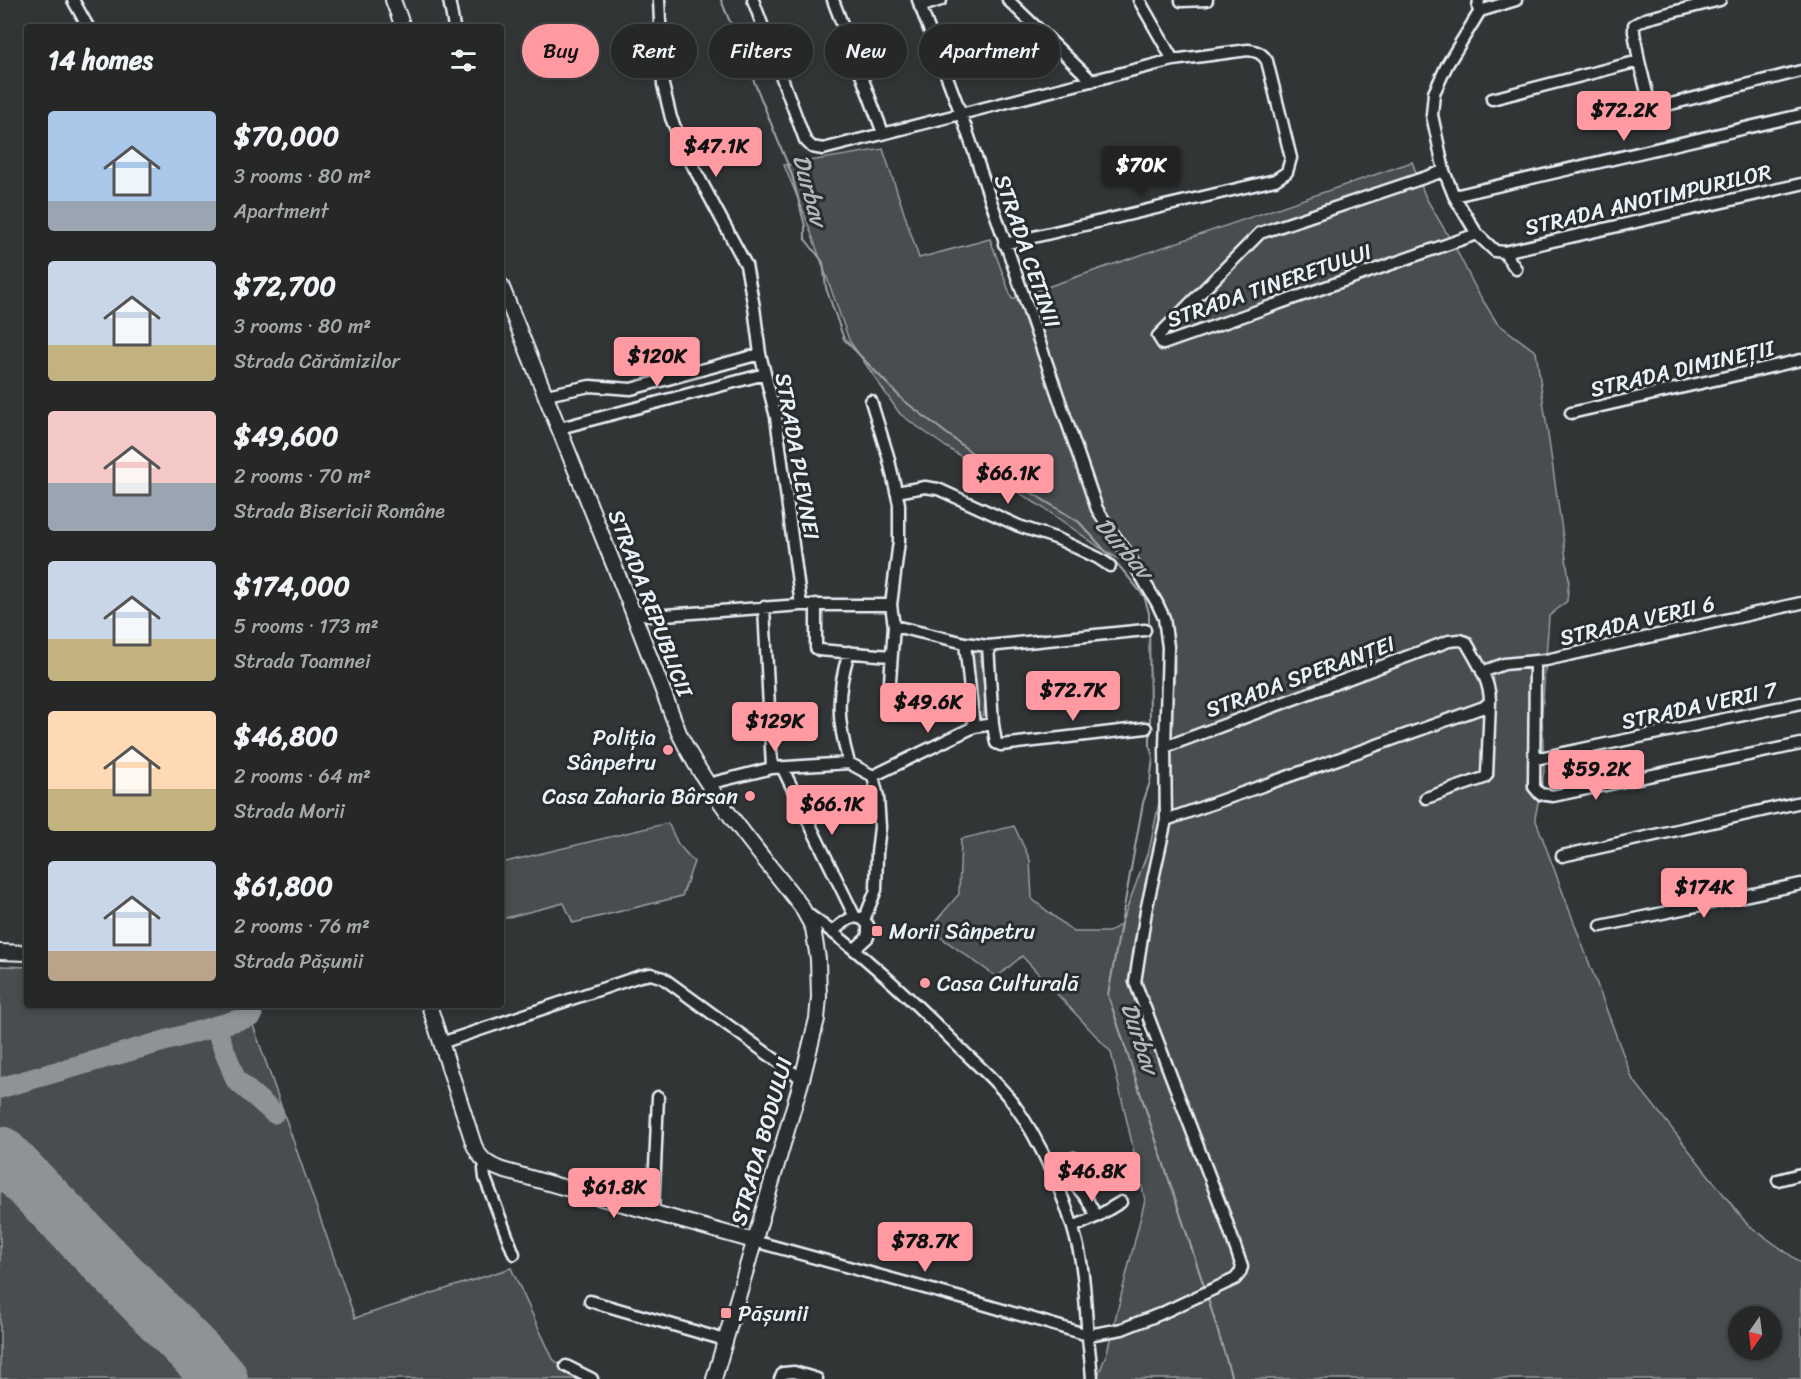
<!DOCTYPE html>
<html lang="en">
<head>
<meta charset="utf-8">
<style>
	:root { --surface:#262828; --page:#2e3030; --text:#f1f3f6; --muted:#a4a6a8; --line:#424445; --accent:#ff9aa2 }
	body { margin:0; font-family:Sriracha,sans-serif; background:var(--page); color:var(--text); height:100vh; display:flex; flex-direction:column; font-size:22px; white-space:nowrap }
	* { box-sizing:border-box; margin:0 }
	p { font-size:20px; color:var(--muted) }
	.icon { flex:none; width:33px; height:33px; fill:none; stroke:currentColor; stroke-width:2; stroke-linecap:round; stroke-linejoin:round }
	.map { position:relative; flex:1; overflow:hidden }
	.panel { position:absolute; left:24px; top:24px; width:480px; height:984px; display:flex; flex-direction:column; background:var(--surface); border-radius:6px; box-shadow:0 3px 9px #0003,0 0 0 2px var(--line) }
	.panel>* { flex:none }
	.guide { position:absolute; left:522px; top:24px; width:570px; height:54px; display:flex; gap:12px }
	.needle { width:39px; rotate:194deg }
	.buttons { position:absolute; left:1728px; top:1306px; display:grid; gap:12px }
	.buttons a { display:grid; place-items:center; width:54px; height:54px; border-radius:50%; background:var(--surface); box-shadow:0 3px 9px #0003,0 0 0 2px var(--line); font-size:30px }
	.price { position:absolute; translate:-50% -51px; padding:0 14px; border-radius:6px; background:var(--accent); color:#111; font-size:20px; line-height:39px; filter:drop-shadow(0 2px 3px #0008) }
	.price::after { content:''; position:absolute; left:50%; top:36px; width:18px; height:14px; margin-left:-9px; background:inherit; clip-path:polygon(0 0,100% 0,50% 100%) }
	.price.on { background:#222; color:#fff }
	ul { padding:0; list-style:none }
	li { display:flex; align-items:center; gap:18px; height:150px; padding:0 24px }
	li span { display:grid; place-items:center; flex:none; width:168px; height:120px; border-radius:6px; color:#555 }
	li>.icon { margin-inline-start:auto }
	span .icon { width:72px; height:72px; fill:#fffc; stroke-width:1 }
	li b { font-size:26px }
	h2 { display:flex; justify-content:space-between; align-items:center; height:72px; padding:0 24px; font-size:26px }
	.chip { padding:0 21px; border-radius:27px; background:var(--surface); box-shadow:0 3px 9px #0003,0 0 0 2px var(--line); font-size:21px; line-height:54px }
	.chip.on { background:var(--accent); color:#111 }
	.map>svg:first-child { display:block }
</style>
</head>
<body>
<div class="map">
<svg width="1801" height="1379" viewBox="0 0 1801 1379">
	<rect width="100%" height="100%" fill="#323536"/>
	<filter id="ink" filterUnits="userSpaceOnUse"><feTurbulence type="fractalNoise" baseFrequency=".0167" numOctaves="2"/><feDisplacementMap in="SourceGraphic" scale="12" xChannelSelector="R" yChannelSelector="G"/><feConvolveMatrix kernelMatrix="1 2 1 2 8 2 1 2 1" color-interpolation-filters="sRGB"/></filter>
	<g filter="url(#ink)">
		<path fill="#494d4f" stroke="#989fa4" stroke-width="1.5" fill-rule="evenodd" d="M883 149 919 258 990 239 1012 299 1412 162 1426 198 1456 249 1477 291 1497 323 1536 352 1569 579 1567 601 1549 616 1542 712 1544 771 1535 818 1632 1078 1747 1224 1801 1263V1379H1097L1107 1352 1145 1200 1111 1052 1022 956 997 977 929 929 959 894 961 839 1014 826 1030 860 1032 899 1074 932H1109L1121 924 1150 846 1161 793 1175 669 1174 641 1170 618 1162 598 1149 578 1099 547 1045 509 946 447 900 414 849 340 804 213 784 165ZM1738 1317H1772V1350H1738Z
			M969 647 980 649 985 697 984 714 979 719 975 714Z
			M668 823 678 844 694 862 682 896 573 923 564 903 501 919V863Z
			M0 966 27 967V1005H246L355 1318 511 1268 553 1359 577 1379H0Z"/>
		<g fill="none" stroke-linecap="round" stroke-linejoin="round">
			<path stroke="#9fa5aa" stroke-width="2" d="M721 0 792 175 805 226V239L823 262 826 288 844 339 903 400 993 469 1079 522 1120 567 1144 596 1149 613 1150 725
				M1150 730V747L1153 758 1150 782 1143 803 1108 995 1205 1289
				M1207 1295 1232 1379"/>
			<path stroke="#8d9397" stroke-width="21" d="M215 1026 236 1080 274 1113
				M0 1088 252 1016"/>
			<path stroke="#8d9397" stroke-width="54" d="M0 1153 221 1379"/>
			<defs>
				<path id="minor" d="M73 0 88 27
					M449 0 454 27
					M659 0 663 85 671 118 686 153 746 265 754 307 760 354 776 417 801 605
					M753 0 805 140 812 147 823 149 1173 60 1248 50C1257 51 1262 53 1267 61L1291 158 1287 172 1275 180 1004 244
					M833 0 883 133
					M1008 0 1092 81
					M1139 0 1173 60
					M1181 0V1L1207 0
					M1479 0 1478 8 1480 11 1447 65 1434 93 1432 115 1444 171 1454 196 1477 234 1495 251 1504 252 1516 269
					M920 7 941 0
					M1480 11 1516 0
					M1639 61 1651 109 1801 71
					M1492 99 1639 61 1634 32V25L1645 19 1720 0
					M1444 171 1260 233 1158 336 1163 344 1477 234
					M1454 196 1801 115
					M1504 252 1801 184
					M546 395 590 386 631 389 760 354
					M871 401 888 456 899 504V541L891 605 894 626 890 681
					M1571 413 1801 360
					M560 428 765 374
					M896 492 925 487 938 489 1019 526 1058 539 1098 558 1110 566
					M816 604V648L819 650 890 656
					M764 607 772 768
					M632 610 651 616 801 605H891
					M894 626 965 643 988 646 1145 630
					M965 643 974 727
					M988 646 993 724 996 743 1001 745 1146 728
					M849 652C836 694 837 721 849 763
					M1535 662 1534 787 1540 794 1553 796 1801 744
					M1482 672 1504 664 1546 660 1801 603
					M1165 747 1449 641 1460 640 1466 642C1476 660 1490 680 1490 701L1484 707 1166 820
					M1535 759 1801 703
					M782 767 855 917
					M873 776 974 727 993 724
					M708 784 772 768 849 763 873 776 878 797 880 827 877 853 876 890 864 920
					M1426 798 1484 778 1487 775 1490 701
					M1562 856 1801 802
					M805 912C861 951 911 999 959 1047 977 1065 998 1082 1013 1103 1040 1140 1066 1198 1077 1243 1084 1269 1085 1298 1087 1325 1088 1343 1091 1361 1092 1379
					M1601 926 1801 884
					M833 931C844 922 857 909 868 925V937L855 949
					M441 1043 640 976 651 974 663 978 802 1079
					M486 1163 484 1169 485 1178 514 1254
					M1049 1167C1073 1183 1084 1189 1096 1217
					M1049 1167 1074 1158
					M1778 1180 1801 1174
					M653 1214 658 1097
					M1073 1227 1096 1217 1121 1202
					M754 1241 979 1303 1088 1335 1122 1329 1160 1314 1235 1279 1240 1273 1242 1267 1225 1217 1135 982 1146 911 1166 820 1165 747 1168 647 1164 618 1157 603 1128 554 1111 531 1097 509 961 114 918 0
					M590 1301 725 1340
					M566 1366 592 1379
					M780 1379 783 1373 794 1372 817 1379"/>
				<path id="major" d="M393 0 403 27
					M501 285 632 610 679 733C709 796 758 850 801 906L813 928 818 959 819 997 817 1019 802 1079 714 1379
					M0 952 27 953
					M429 1005 474 1145C480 1159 488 1165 502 1170L754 1241"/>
			</defs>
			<use href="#minor" stroke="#e8f1f8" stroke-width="15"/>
			<use href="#major" stroke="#e8f1f8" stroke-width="18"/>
			<use href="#minor" stroke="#2a2d2e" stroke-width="10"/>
			<use href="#major" stroke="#2a2d2e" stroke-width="14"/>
		</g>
	</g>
	<g fill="#ff9aa2" stroke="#2a2d2e" stroke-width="2">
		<circle cx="668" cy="750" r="6"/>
		<circle cx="750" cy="796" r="6"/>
		<rect x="871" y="925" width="12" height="12" rx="3"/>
		<circle cx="925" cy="983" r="6"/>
		<rect x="720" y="1307" width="12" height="12" rx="3"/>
	</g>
	<g text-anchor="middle" stroke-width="6" stroke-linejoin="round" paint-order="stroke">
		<g font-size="22" fill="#e8f1f8" stroke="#2a2d2e">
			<text transform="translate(1648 199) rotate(-13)" y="8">STRADA ANOTIMPURILOR</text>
			<text transform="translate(1028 251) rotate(71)" y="8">STRADA CETINII</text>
			<text transform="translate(1269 285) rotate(-19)" y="8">STRADA TINERETULUI</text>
			<text transform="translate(1682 368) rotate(-13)" y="8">STRADA DIMINEȚII</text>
			<text transform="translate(798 456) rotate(80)" y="8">STRADA PLEVNEI</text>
			<text transform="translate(651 603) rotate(69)" y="8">STRADA REPUBLICII</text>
			<text transform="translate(1637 620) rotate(-13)" y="8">STRADA VERII 6</text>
			<text transform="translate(1300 676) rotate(-20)" y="8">STRADA SPERANȚEI</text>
			<text transform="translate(1699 705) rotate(-12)" y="8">STRADA VERII 7</text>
			<text transform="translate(761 1141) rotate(-74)" y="8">STRADA BODULUI</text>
		</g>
		<g font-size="22" fill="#e8f1f8" stroke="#2a2d2e" text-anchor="start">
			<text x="656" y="745" text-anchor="end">Poliția<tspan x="656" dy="25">Sânpetru</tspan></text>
			<text x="738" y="804" text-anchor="end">Casa Zaharia Bârsan</text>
			<text x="889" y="939">Morii Sânpetru</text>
			<text x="937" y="991">Casa Culturală</text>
			<text x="738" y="1321">Pășunii</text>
		</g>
		<g font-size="24" font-style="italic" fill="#b1b8be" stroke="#2a2d2e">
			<text transform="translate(810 190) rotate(75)" y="8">Durbav</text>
			<text transform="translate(1124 548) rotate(49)" y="8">Durbav</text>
			<text transform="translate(1140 1038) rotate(72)" y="8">Durbav</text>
		</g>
	</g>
</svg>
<div class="buttons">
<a><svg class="needle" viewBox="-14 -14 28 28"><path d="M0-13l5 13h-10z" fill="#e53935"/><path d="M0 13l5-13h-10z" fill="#a4a6a8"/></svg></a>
</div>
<b class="price" style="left:1624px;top:142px">$72.2K</b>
<b class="price" style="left:716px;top:178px">$47.1K</b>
<b class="price on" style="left:1141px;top:197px">$70K</b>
<b class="price" style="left:657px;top:388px">$120K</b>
<b class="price" style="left:1008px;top:505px">$66.1K</b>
<b class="price" style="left:1073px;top:722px">$72.7K</b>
<b class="price" style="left:928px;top:734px">$49.6K</b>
<b class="price" style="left:775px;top:753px">$129K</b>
<b class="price" style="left:1596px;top:801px">$59.2K</b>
<b class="price" style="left:832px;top:836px">$66.1K</b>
<b class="price" style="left:1704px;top:919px">$174K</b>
<b class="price" style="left:1092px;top:1203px">$46.8K</b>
<b class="price" style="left:614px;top:1219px">$61.8K</b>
<b class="price" style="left:925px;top:1273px">$78.7K</b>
<div class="guide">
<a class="chip on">Buy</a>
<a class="chip">Rent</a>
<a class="chip">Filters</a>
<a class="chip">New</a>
<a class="chip">Apartment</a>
</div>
<section class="panel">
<h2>14 homes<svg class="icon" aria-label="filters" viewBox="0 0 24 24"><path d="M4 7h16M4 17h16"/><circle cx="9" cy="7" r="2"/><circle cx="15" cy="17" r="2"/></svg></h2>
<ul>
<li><span style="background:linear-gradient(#a9c7e8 75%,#9aa5b1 0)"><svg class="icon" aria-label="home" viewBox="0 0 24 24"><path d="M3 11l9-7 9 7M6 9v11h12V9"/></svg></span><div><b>$70,000</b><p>3 rooms · 80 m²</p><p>Apartment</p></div></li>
<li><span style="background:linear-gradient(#c9d6e8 70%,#c2b280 0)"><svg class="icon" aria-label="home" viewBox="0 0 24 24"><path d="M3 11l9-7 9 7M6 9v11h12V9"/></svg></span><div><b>$72,700</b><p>3 rooms · 80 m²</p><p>Strada Cărămizilor</p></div></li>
<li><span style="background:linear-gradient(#f6c9c9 60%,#9aa5b1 0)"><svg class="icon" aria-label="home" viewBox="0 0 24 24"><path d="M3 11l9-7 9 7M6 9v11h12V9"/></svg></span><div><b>$49,600</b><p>2 rooms · 70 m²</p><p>Strada Bisericii Române</p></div></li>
<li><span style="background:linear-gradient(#c9d6e8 65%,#c2b280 0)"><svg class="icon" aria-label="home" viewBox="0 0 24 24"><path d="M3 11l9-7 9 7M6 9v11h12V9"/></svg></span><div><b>$174,000</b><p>5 rooms · 173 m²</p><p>Strada Toamnei</p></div></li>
<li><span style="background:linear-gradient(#ffd9b3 65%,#c2b280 0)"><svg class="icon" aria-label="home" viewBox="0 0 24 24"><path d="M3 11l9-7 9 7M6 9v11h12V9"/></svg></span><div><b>$46,800</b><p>2 rooms · 64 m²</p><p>Strada Morii</p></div></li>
<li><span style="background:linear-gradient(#c9d6e8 75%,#b9a48a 0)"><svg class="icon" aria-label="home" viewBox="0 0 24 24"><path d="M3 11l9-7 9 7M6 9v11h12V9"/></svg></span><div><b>$61,800</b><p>2 rooms · 76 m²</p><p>Strada Pășunii</p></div></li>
</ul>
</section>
</div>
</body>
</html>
